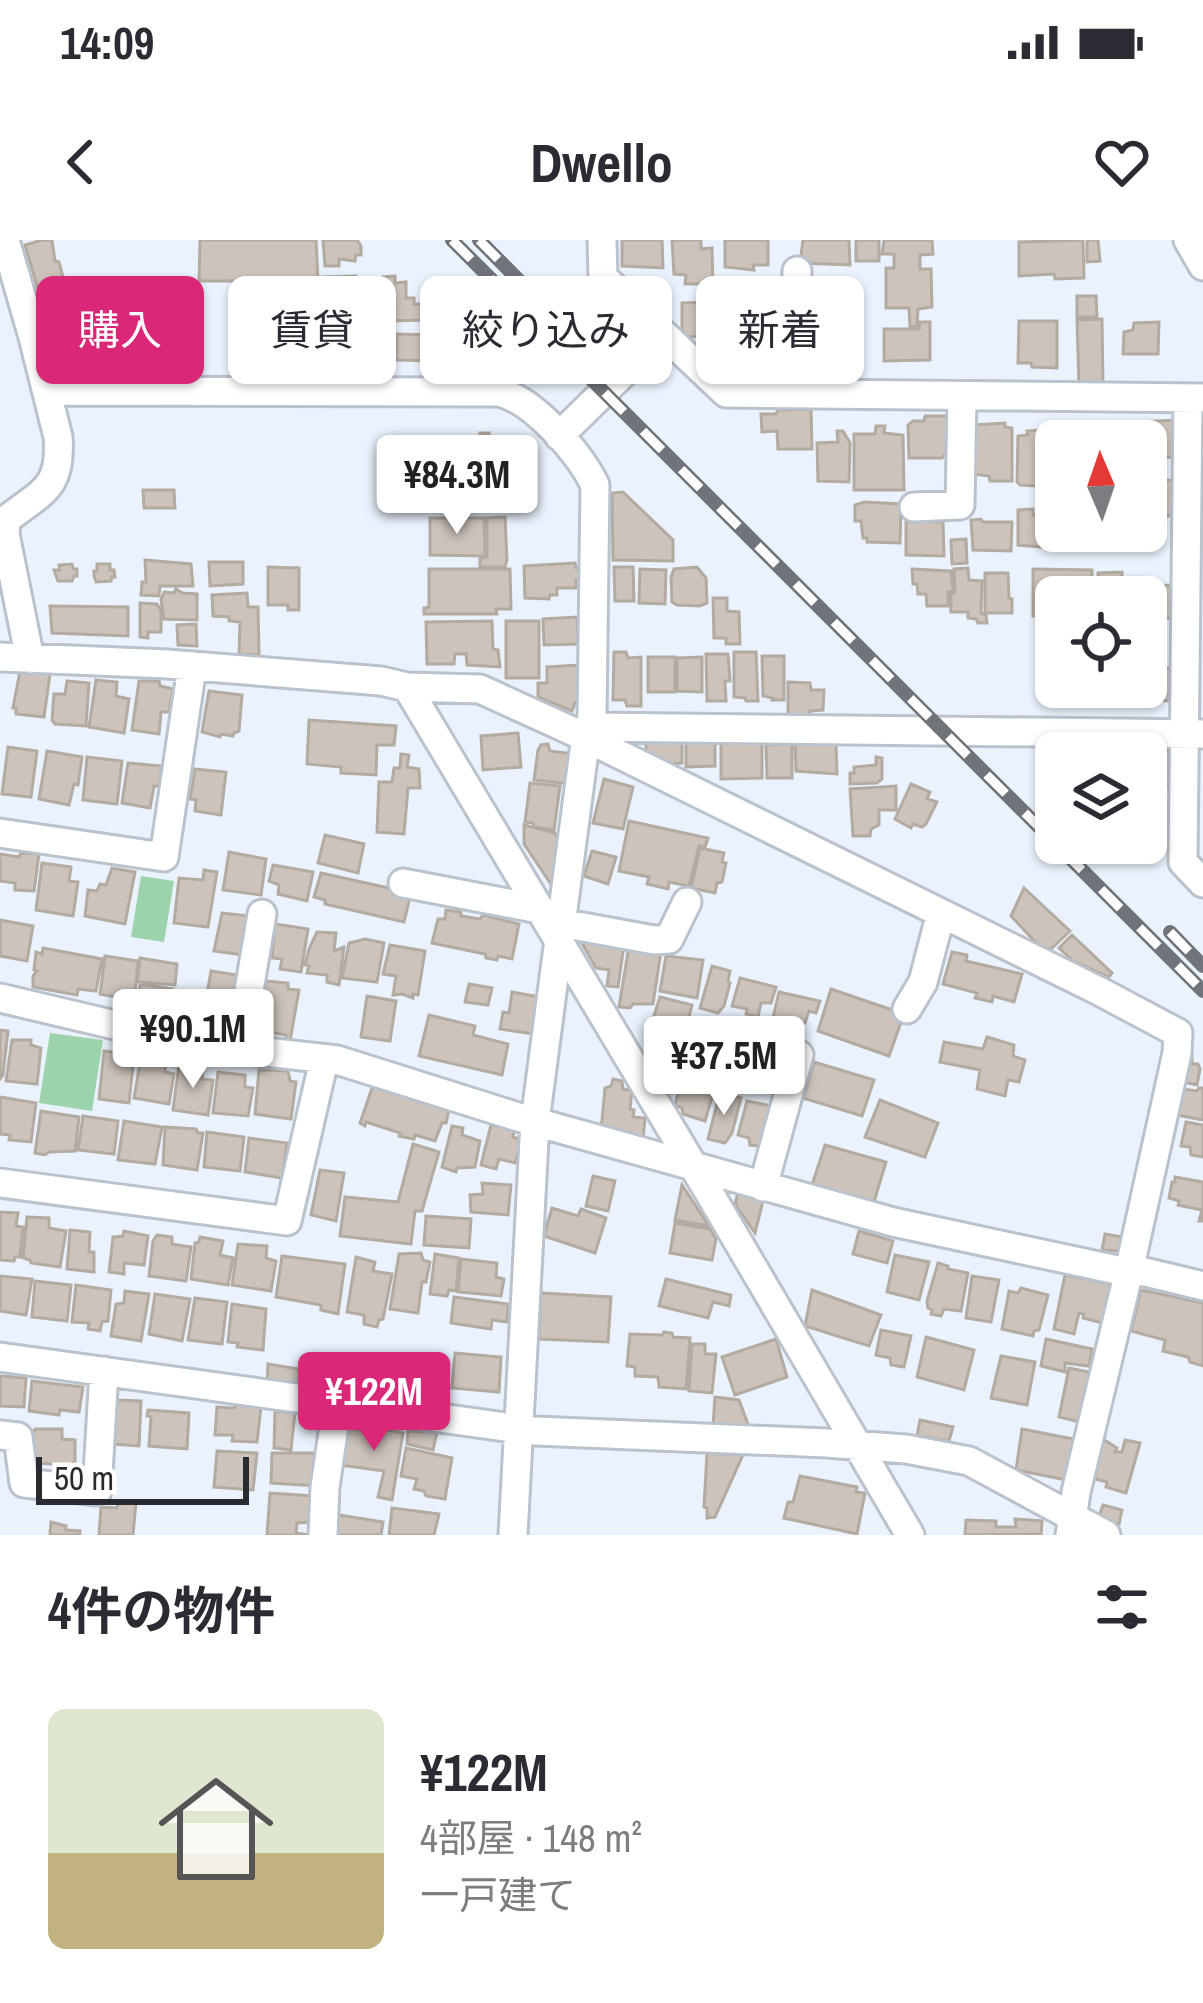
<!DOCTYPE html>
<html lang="ja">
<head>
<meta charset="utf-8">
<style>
	:root { --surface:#fff; --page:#f2f2f3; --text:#2b2b33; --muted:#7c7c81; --line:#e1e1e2; --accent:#db2777 }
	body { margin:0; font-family:"Archivo Narrow","Noto Sans JP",sans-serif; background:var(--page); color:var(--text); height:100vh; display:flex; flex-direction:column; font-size:45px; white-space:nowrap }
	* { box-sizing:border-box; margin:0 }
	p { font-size:39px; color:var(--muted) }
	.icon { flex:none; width:66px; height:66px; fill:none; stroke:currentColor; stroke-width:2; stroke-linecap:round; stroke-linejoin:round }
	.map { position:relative; height:1295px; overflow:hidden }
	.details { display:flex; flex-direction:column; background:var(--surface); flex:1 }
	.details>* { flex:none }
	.banner { position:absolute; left:36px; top:36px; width:1131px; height:108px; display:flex; gap:24px }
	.needle { width:78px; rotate:358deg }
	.tools { position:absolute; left:1035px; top:180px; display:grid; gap:24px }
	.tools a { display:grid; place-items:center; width:132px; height:132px; border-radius:18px; background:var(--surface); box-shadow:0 3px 9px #0004; font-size:60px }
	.scale { position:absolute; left:36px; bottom:30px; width:213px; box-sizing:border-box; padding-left:12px; border:6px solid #282b2f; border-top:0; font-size:33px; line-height:42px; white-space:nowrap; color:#282b2f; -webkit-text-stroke:9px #fff; paint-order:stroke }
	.price { position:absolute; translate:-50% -102px; padding:0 27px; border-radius:12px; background:#fff; color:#222; font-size:39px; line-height:78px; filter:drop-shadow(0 3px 6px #0008) }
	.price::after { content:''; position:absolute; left:50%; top:72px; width:36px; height:27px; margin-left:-18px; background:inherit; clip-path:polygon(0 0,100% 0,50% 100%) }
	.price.current { background:var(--accent); color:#fff }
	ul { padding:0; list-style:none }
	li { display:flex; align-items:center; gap:36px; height:300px; padding:0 48px }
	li+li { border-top:3px solid var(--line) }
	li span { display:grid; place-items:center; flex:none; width:336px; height:240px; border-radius:18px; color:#555 }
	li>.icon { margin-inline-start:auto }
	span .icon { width:144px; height:144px; fill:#fffc; stroke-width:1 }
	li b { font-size:51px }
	h2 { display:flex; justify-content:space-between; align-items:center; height:144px; padding:0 48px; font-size:51px }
	.pill { padding:0 42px; border-radius:18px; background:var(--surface); box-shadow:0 3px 9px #0004; font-size:42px; line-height:108px }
	.pill.current { background:var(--accent); color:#fff }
	.status { display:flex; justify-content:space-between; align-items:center; height:84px; padding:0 60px; background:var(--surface); direction:ltr }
	.status svg { height:33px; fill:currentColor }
	header { display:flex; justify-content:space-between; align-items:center; height:156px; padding:0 48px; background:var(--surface); font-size:54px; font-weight:800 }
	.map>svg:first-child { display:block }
</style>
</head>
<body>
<div class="status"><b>14:09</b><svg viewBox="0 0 49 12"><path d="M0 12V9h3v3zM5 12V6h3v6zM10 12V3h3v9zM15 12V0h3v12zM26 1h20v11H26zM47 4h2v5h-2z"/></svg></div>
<header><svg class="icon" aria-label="back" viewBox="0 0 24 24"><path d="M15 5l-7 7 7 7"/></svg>Dwello<svg class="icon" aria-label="heart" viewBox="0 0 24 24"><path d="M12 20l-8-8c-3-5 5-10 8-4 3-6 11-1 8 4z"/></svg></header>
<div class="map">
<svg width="1203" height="1295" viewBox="0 0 1203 1295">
	<rect width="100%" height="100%" fill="#eaf3fd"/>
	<path fill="#9cd3ac" d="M141 636 174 641 164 702 131 697Z
		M50 793 103 800 92 871 39 863Z"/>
	<path fill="#cdc3bb" stroke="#b3aaa1" stroke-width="3" d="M42 0H52L55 21 59 22 64 41 38 49 25 5Z
		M200 0H316L318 41H199Z
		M323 0H357L361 6V15H356L355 21 339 19V26H325Z
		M622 0H662L663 28 622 26Z
		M672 0H701V9L712 8 713 44H685L686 35 674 34Z
		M725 0H768V25H753L754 30 725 27Z
		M803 0H849L850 25 800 23Z
		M856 0H879V21H856Z
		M884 0H932L933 14 920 15V29H931L932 67 918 69 917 86 910 87 909 68H886V28H894V14H882Z
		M1083 0 1084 38 1055 39 1054 34 1019 36V2Z
		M1087 0H1098L1100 21 1087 22Z
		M356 36V62L351 63 350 70 338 71V77L324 76 323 37Z
		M395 36V43L406 42V58H414V64H422L428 69V80L387 81V46L383 45V37Z
		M65 43 69 59 42 67 39 51Z
		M779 55 781 84H775V90H771V94H761L760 88 748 87 746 101H733L734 97H719L718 60Z
		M1077 56H1096L1097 77H1077Z
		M712 62 714 96 682 97V63Z
		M827 70H848L850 100 841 99 840 103H815L816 75H825Z
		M317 76 316 115 278 116 279 77Z
		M1102 79 1103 145 1079 144 1077 80Z
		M1019 81H1057V128L1032 127 1031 123H1018Z
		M920 82H930V120L884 121V89H919Z
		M1159 82 1158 114H1123L1124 92 1133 90 1134 83Z
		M323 92H359L360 115 356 120 322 118Z
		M397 94 436 95 437 121 396 120Z
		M441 95H458L459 106H465L467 112H472L478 118 477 140 453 139 452 121 441 122Z
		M811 169 812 209H778L777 191 762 192 761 174H776L778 170Z
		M925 176H949L950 213 945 214 942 218H909L908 185 913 181H924Z
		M1176 180 1177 217 1146 218V201H1140L1139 182Z
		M1117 182 1119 193 1136 192V201H1098L1102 183Z
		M1005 183V187L1012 188V241H990L989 236 973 234 974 185Z
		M876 186H885L884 193 903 195 904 250H854V194H875Z
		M1040 190 1041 241 1037 246 1020 245 1017 242 1018 196 1028 195 1027 191Z
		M837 191H843L850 203 849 242 818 241 817 203 838 202Z
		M480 193H489L490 209H505L507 249 469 253 468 204 480 203Z
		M449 212 450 219 462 220 465 261 444 263V251H432L431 213Z
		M1175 240 1177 276H1146V241Z
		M143 250H174L175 268H144Z
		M623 252 673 300V321L613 320 612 253Z
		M864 262 901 264 900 303 867 302V298H863L861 281H855V265Z
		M1033 269V275H1042L1043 280H1053L1054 308 1018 305V270Z
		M505 277 507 320 505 327H480V318L487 317V278Z
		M430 278H484L485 316 430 315Z
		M981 279 983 282H1012L1011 311 973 310 971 280Z
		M906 281 943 282 944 316 906 315Z
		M1059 291H1095L1096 307 1071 308V304H1059Z
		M966 299 967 323 952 324 951 300Z
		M145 320 191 324 193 346H160L159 356 141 355 142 342H146Z
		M209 322H243V344L210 346Z
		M575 323 576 328H583V340H576V348H557V355H550L549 359 525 358 524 326Z
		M72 324 73 329H77V336H74L72 341H58L54 330H60L59 325Z
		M97 324H110V330H114L115 337H112L111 341 96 342 94 336V331H97Z
		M268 327 299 328V370H288V365H268Z
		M614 327H633L634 361H615Z
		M697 327 706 338 707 363 700 366 677 365 672 362 671 337 674 329Z
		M968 328 969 340 982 341 981 373 986 375 987 383H978L976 379 968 378V372H951V354L955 352 954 329Z
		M429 329H510L511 369H496L497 374H424V368L429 367Z
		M640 329 666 330 665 364 639 363Z
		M912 329 951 331 953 351 948 352V366H927L926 354H918L917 344H913Z
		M1033 329 1092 330V357H1056V376H1033Z
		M1122 332V340L1133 341 1132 357H1099L1098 333Z
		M985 333H1008L1009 358 1012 359V373H985Z
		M1175 345 1176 378 1146 379V357H1143V346Z
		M176 349 183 353 197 354V380L164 379 161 360 164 352 174 353Z
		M247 353 248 367H258L259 415 239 414 240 382 229 381V377L213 376 212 355Z
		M713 358H727V371L739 372 740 404H726V398H714Z
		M140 363 157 364 161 371V392H148V398L140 397Z
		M50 366 128 367V396L52 393Z
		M577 377 578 404 544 405 543 379Z
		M492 381 493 409 498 410 500 427 467 425 466 414H455L454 424H427L426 382Z
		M506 381H539V438H506Z
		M196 384 197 406 178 405 177 385Z
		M1051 410H1056V447H1095V454L1053 455Z
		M614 412H626L628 418 641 417V466H627L625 460H613Z
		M734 412H756L758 461H746L745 458 734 457Z
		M706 414H728L730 441H725L726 461H707Z
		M762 416H784V460H772L773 458 763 456Z
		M648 417H675V452H648Z
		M702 417V452L677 451V418Z
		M579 425V462L575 463 572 471 538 457V443H547V427Z
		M1173 428 1175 461 1140 460V447H1146V429Z
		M20 431 50 434 44 477 16 474V468H13Z
		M96 440 117 442 116 456 129 459 124 493 89 487Z
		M67 441 89 443 86 486 55 484 52 480 54 454H65Z
		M139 441H159L160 446 173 449 169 472H161L159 494 132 490Z
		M788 442 810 443 811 450H824L823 470 810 471 811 477 788 475Z
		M1098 447H1132V448L1123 449V459H1098Z
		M209 451 242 455 239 491 234 493 233 496 221 494 220 497 202 492Z
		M309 480 396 486 394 505H377L376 535 341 533V527L307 524Z
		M518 493 521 527 483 530 481 496Z
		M686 501 715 502V526L686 527Z
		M646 502H682V523L668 524 646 512Z
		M762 502V538L721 539V503Z
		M548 504 550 511 574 514 571 544 534 540 538 510 541 505Z
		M792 504V538H767L766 505Z
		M795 504H836L837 534 796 531Z
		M8 507 37 511 31 557 2 554Z
		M1086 507 1125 508V513H1086Z
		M1133 509 1170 511 1169 547 1146 554V513H1133Z
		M47 511 82 517 78 545 74 544 69 565 39 559Z
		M401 514 409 515 407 527 419 529 420 548H408L404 594 377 592 379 542H392L394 528H400Z
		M87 517 122 521 117 564 83 560Z
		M876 517 882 518V539L877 543 850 544V533H854V527L876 525Z
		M128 523 162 526 159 546H154L150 568 122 563Z
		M195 529 226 532 221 575 195 571 196 560 190 559Z
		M604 539 633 547 623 589 593 583Z
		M530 543 560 546 554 590 534 587 533 583 525 582Z
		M911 544 930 552 927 559 937 562 926 584 922 587 913 584 911 588 895 579Z
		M896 546V570H879V585L871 589 870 596H853L850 549Z
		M629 581 708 598 705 607 699 606 689 646 669 642 668 649 647 644 649 637 619 631Z
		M524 585 555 593 557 598 566 599 557 653 524 604Z
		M325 595 364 604 358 633 318 623Z
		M700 608 724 613 722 622 726 623 722 642 717 643 715 653 691 648Z
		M592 611 616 617 608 644 584 636Z
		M229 612 266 619 261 655 223 650Z
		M21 613 39 614 34 651 15 650V643L0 641V614L19 617Z
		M42 623 71 627 69 641 78 642 73 676 36 670Z
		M273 625 313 632 307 661 278 654 279 645 269 641Z
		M112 628 135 632 125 684 85 676 88 650 97 651 100 644 106 645Z
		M204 630 217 632 208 687 174 683 179 638 203 640Z
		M321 633 411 653 404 682 325 664V660L314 657Z
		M1024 648 1070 691 1051 709 1040 707 1011 676Z
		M446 670 461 672V676L480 679 483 675 519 684 512 719 498 716 497 720 486 718 485 714 432 703 438 679H445Z
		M222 673 249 676 244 715 214 711Z
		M0 680 33 686 27 721 0 716Z
		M275 684 308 689 301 732 280 729 282 719 272 718Z
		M317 692 336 693 334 711 344 707 339 745 327 742V735L307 733 309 726 305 725 309 709Z
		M1072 695 1112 733 1109 737 1073 721 1059 708Z
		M579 698 624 705 618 747 607 746 609 730 596 728Z
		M365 699 384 703 377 742 342 738 349 703Z
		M390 705 425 711 418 755 413 754V758L402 754 393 755 396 736 383 734Z
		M629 706 661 711 653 764H633L630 768 619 767Z
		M43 708 102 719 96 751 78 749 77 755 33 747V736L37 731 34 730 36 712 42 714Z
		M952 712 967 715 966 721 1022 734 1014 762 993 756 992 762 975 758 977 753 943 744Z
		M105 716 138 721 134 764 128 762 127 759 100 754Z
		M666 716 703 720 697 758 660 751Z
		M140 718 177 724 175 745 137 742Z
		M712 726 730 731 728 741 730 743 724 766 718 773 700 768Z
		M211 731 243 736 236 780 219 777 220 770 205 766Z
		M740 738 776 747 771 763H761L758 777 746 774 747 769 732 766Z
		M266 741 288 743V749L299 750 290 801 286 799V795L263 791 258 786Z
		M140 744 173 749 170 769H138Z
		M469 744 492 748 488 765 465 762Z
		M831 749 904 774 889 816 818 791Z
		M512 752 540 757 534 794 500 789 503 772 509 773Z
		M779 752 820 761 816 773 809 771 805 783 773 778Z
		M367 756 396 761 390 801 361 797Z
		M660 757 692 765 684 796 650 788Z
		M429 775 475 786 473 795 508 804 502 835 419 816Z
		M0 790 8 791 3 835 0 839Z
		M987 797 1014 805 1013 816 1025 820 1019 842 1008 840 1005 856 977 849 980 830 940 822 944 802 983 809Z
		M12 800H31V805L41 808 37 844 6 841Z
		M689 804 719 811 723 821 718 837 682 827Z
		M104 811 126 814V824L133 825 129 863 99 859Z
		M141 817 166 821 165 832 174 834 169 864 134 858Z
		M1192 817V824H1198L1200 829 1197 845 1183 842 1188 818Z
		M729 818 778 830 775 846 761 843 755 846 722 839Z
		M814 822 874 840 862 876 803 858Z
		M179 825 203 826 202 839 213 840 208 875 173 870Z
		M259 830 288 831 290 841 296 842 291 879 255 874Z
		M218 832 245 835V847L253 848 248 876 213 873Z
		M613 839 622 841 623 849 632 851 630 869 634 870 633 877 645 878 643 898 626 897V893L601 891 605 848 611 846Z
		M674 839 714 850 705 881 683 874 682 868 675 865 679 849 674 845Z
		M373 845 449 869 446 883H442L435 901 415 895 414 899 399 896 400 893 366 882 365 886 360 883Z
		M1199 848H1203V880L1177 875 1182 849 1197 851Z
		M720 852 741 858 732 893 725 903 708 899Z
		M0 857 36 863 31 902 9 900 10 895 0 894Z
		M880 860 938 883 925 917 865 897Z
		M747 861 772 866 760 906 750 905 749 898 738 895Z
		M41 871 79 877 75 911 49 912 45 915 35 913Z
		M83 876 118 881 114 914 78 910Z
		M124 881 162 887 155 924 118 920Z
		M1186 882 1203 885V917L1191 915 1190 907 1181 906Z
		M491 885 514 890 513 897 522 900 515 923 499 919 496 929 481 925Z
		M452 886 463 888 462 895 480 901 475 927 457 928 456 932 442 927Z
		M165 887 196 889 198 893H203L197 930 163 925Z
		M207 892 244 897 240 931 204 927Z
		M249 898 287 903 282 938 245 932Z
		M413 904 439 912 422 971H415L411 1004 340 996 345 957 398 962Z
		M825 905 886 922 874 962 812 945Z
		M320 930 344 933 336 981 311 975Z
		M593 936 615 941 608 971 586 966Z
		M1175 937 1203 942V981H1199L1202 970 1178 965 1179 961 1169 958 1172 942H1175Z
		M482 943 511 945 508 975 471 972 470 955 483 954Z
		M682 945 709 986 675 980Z
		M738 953 763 961 755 993 735 964Z
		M552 968 578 976 581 969 606 978 595 1013 544 996Z
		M0 972 18 973 16 986 23 987 20 1017H15L14 1021 0 1020Z
		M426 976 471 979 469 1008 424 1005Z
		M27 977 49 978V988L66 991 60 1027 31 1023 30 1020 23 1018Z
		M675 983 710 989 716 999 712 1020 670 1013Z
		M70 990 90 992 89 1012H94V1032L67 1029Z
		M124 991 148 996 144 1025 124 1023V1034L109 1032 113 997 123 996Z
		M859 991 893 1001 887 1023 853 1014Z
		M1105 994 1122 997 1120 1011 1102 1010Z
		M157 995 172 997V1004L191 1007 186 1041 149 1036 153 1001Z
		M200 997 223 1001 220 1015 233 1018 228 1045 191 1039 195 1003 199 1002Z
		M238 1004 267 1006 266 1018 276 1021 271 1051 232 1045Z
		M421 1013 423 1020 430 1022 426 1042H422L418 1073 390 1069 399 1014Z
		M435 1014 459 1018 456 1051 449 1050 447 1056 430 1054Z
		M895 1015 929 1022 919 1060 887 1052Z
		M282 1016 345 1024 338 1074 321 1070V1065L276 1057Z
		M356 1017 375 1022 373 1031 392 1034 383 1079 379 1080 377 1087 364 1084V1075L347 1072Z
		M461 1019 497 1023 496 1037 504 1039 501 1056 458 1052Z
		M938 1023 948 1026V1029L968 1033 961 1071 944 1069 941 1076 931 1074 932 1070 928 1068 927 1061Z
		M1065 1035 1112 1044 1102 1083 1083 1078 1084 1074 1079 1073 1074 1094 1054 1089Z
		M0 1036 32 1039 26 1075 0 1071Z
		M972 1036 999 1040 991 1082 966 1078Z
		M666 1039 731 1055 729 1066 713 1062 708 1078 659 1066Z
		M35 1041 71 1045 67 1081 32 1077Z
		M76 1045 111 1050 108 1081 102 1082 100 1091 88 1089 89 1083 72 1082Z
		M1021 1048 1048 1055 1039 1090 1034 1091 1033 1096 1002 1089 1009 1051 1018 1053Z
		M812 1050 881 1075 869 1106 805 1086Z
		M1141 1050 1203 1063V1059V1126L1190 1122 1188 1117 1163 1111 1165 1100 1131 1091Z
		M125 1051 149 1054 141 1101 111 1096 116 1064 124 1063Z
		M541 1053 611 1057 608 1102 539 1099Z
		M155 1054 190 1059 182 1101 149 1094Z
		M454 1057 508 1064 507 1082 492 1080 491 1089 451 1083Z
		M195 1058 227 1062 222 1104 188 1100Z
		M232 1064 266 1069 263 1110 237 1107 238 1103 228 1102Z
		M881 1090 911 1096 904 1127 891 1125 890 1118 876 1115Z
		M664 1092 672 1093 673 1097 690 1098 686 1149 659 1147 658 1137 635 1136V1127L627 1126 630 1094 662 1095Z
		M926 1097 974 1110 964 1150 917 1137Z
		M776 1099 787 1137 735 1155 722 1117Z
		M1046 1099 1092 1109 1089 1126 1065 1123V1132L1041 1126Z
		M692 1104H705V1114H716L712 1153 689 1151Z
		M455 1113 501 1117 499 1152 452 1148Z
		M1001 1116 1035 1122 1027 1165 991 1158Z
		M268 1124 304 1130 300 1149 267 1145Z
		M1069 1128 1093 1133 1084 1183 1059 1177Z
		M0 1136 26 1138 24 1167 0 1166Z
		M32 1141 83 1147 79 1172 60 1170 59 1175 29 1171Z
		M715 1157 739 1160 749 1187H713Z
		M115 1160 141 1161 139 1206 113 1204Z
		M237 1163 261 1167 257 1202 232 1201 233 1195H215L217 1167 234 1168Z
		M148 1170 189 1173 187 1209 149 1206 151 1177 147 1176Z
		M275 1171 295 1173 291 1210 274 1208Z
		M920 1180 953 1187 949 1201 917 1196Z
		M368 1186 403 1193 392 1260 378 1257 384 1231 340 1225 346 1187 367 1191Z
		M424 1188 437 1192 433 1210 407 1204 408 1191 424 1192Z
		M35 1189H62V1199L75 1200V1225L32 1223 31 1197Z
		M1022 1189 1073 1199 1066 1240 1016 1230Z
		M1103 1199 1117 1208 1115 1212H1122L1125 1200 1140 1203 1126 1253 1106 1247 1107 1242 1095 1239Z
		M406 1208 452 1218 445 1259 426 1256 424 1251 414 1249 417 1239 401 1236Z
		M217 1211 257 1213 253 1250 214 1247Z
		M272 1213H314L317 1246 271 1243Z
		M707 1213 743 1215 715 1277 707 1278V1268L704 1267Z
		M800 1236 857 1247 856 1252 865 1253 857 1294 784 1278 788 1262H793Z
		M270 1253 313 1256 311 1282 297 1283 296 1293 309 1295H267Z
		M118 1261 136 1262 133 1295H99L101 1267 117 1268Z
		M1103 1265 1122 1270 1119 1284 1098 1279Z
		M392 1268 439 1274 434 1295H389Z
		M339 1275 383 1282 381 1295H335Z
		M1015 1279 1042 1281 1041 1294 965 1295 966 1280 996 1281V1287H1016Z
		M51 1282 66 1286V1290L80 1291V1295H50Z"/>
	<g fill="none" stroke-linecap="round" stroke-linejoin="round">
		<defs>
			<path id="street" d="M5 0 33 97 58 197C62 249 42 251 6 280L5 294 30 419
				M602 0 603 37 726 153 1203 158
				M1188 0 1203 26
				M47 153 63 151 499 152C534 160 580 214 595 245L592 476 584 511 535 881 513 1295
				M795 154 797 31
				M1188 159 1183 622 1203 643
				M559 196 663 94
				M914 267 960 265 962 156
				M0 417 168 424 381 441 407 447 707 949 910 1295
				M407 447 480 449 572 491 1099 751 1178 793 1177 813 1129 1031 1076 1252 1070 1295
				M590 487 1203 494
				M0 593 164 617 192 427
				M403 643 539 669
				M561 683 654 700 669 699 687 662
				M0 758 136 790 239 809 337 820 518 877 893 982 1117 1030 1145 1032 1203 1046
				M907 769 923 742 941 673
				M748 800 799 815 763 947
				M239 809 262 674
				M0 943 287 981 324 820
				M0 1117 535 1191 826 1203 906 1209 969 1221 1106 1295
				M0 1195 18 1197 24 1243 97 1251 104 1131
				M323 1295 325 1247 337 1166"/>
		</defs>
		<use href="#street" stroke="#bac2cc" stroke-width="33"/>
		<use href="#street" stroke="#fff" stroke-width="27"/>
		<defs>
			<path id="rail" d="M452 0 1203 751
				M479 0 585 107
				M1170 692 1203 726"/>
		</defs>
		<use href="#rail" stroke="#6f747a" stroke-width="14"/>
		<use href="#rail" stroke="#fff" stroke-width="9" stroke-dasharray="27" stroke-linecap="butt"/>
	</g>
</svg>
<div class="tools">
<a><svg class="needle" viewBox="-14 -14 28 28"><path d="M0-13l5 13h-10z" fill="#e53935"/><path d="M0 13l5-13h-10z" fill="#7c7c81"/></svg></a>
<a><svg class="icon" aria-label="locate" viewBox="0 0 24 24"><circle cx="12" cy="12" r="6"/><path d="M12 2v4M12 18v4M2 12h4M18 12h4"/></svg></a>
<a><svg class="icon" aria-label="layers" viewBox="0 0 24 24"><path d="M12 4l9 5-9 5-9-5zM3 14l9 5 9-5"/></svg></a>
</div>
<div class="scale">50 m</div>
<b class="price" style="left:457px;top:297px">¥84.3M</b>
<b class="price" style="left:193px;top:851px">¥90.1M</b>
<b class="price" style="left:724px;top:878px">¥37.5M</b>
<b class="price current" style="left:374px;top:1214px">¥122M</b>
<div class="banner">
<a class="pill current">購入</a>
<a class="pill">賃貸</a>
<a class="pill">絞り込み</a>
<a class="pill">新着</a>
</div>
</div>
<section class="details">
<h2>4件の物件<svg class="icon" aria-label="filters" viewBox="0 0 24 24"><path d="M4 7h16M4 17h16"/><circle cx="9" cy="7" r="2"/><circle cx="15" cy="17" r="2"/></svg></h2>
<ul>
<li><span style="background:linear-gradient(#dfe7d0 60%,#c2b280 0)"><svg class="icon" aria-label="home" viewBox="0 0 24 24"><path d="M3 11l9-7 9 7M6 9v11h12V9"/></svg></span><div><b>¥122M</b><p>4部屋 · 148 m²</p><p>一戸建て</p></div></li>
</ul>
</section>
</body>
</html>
